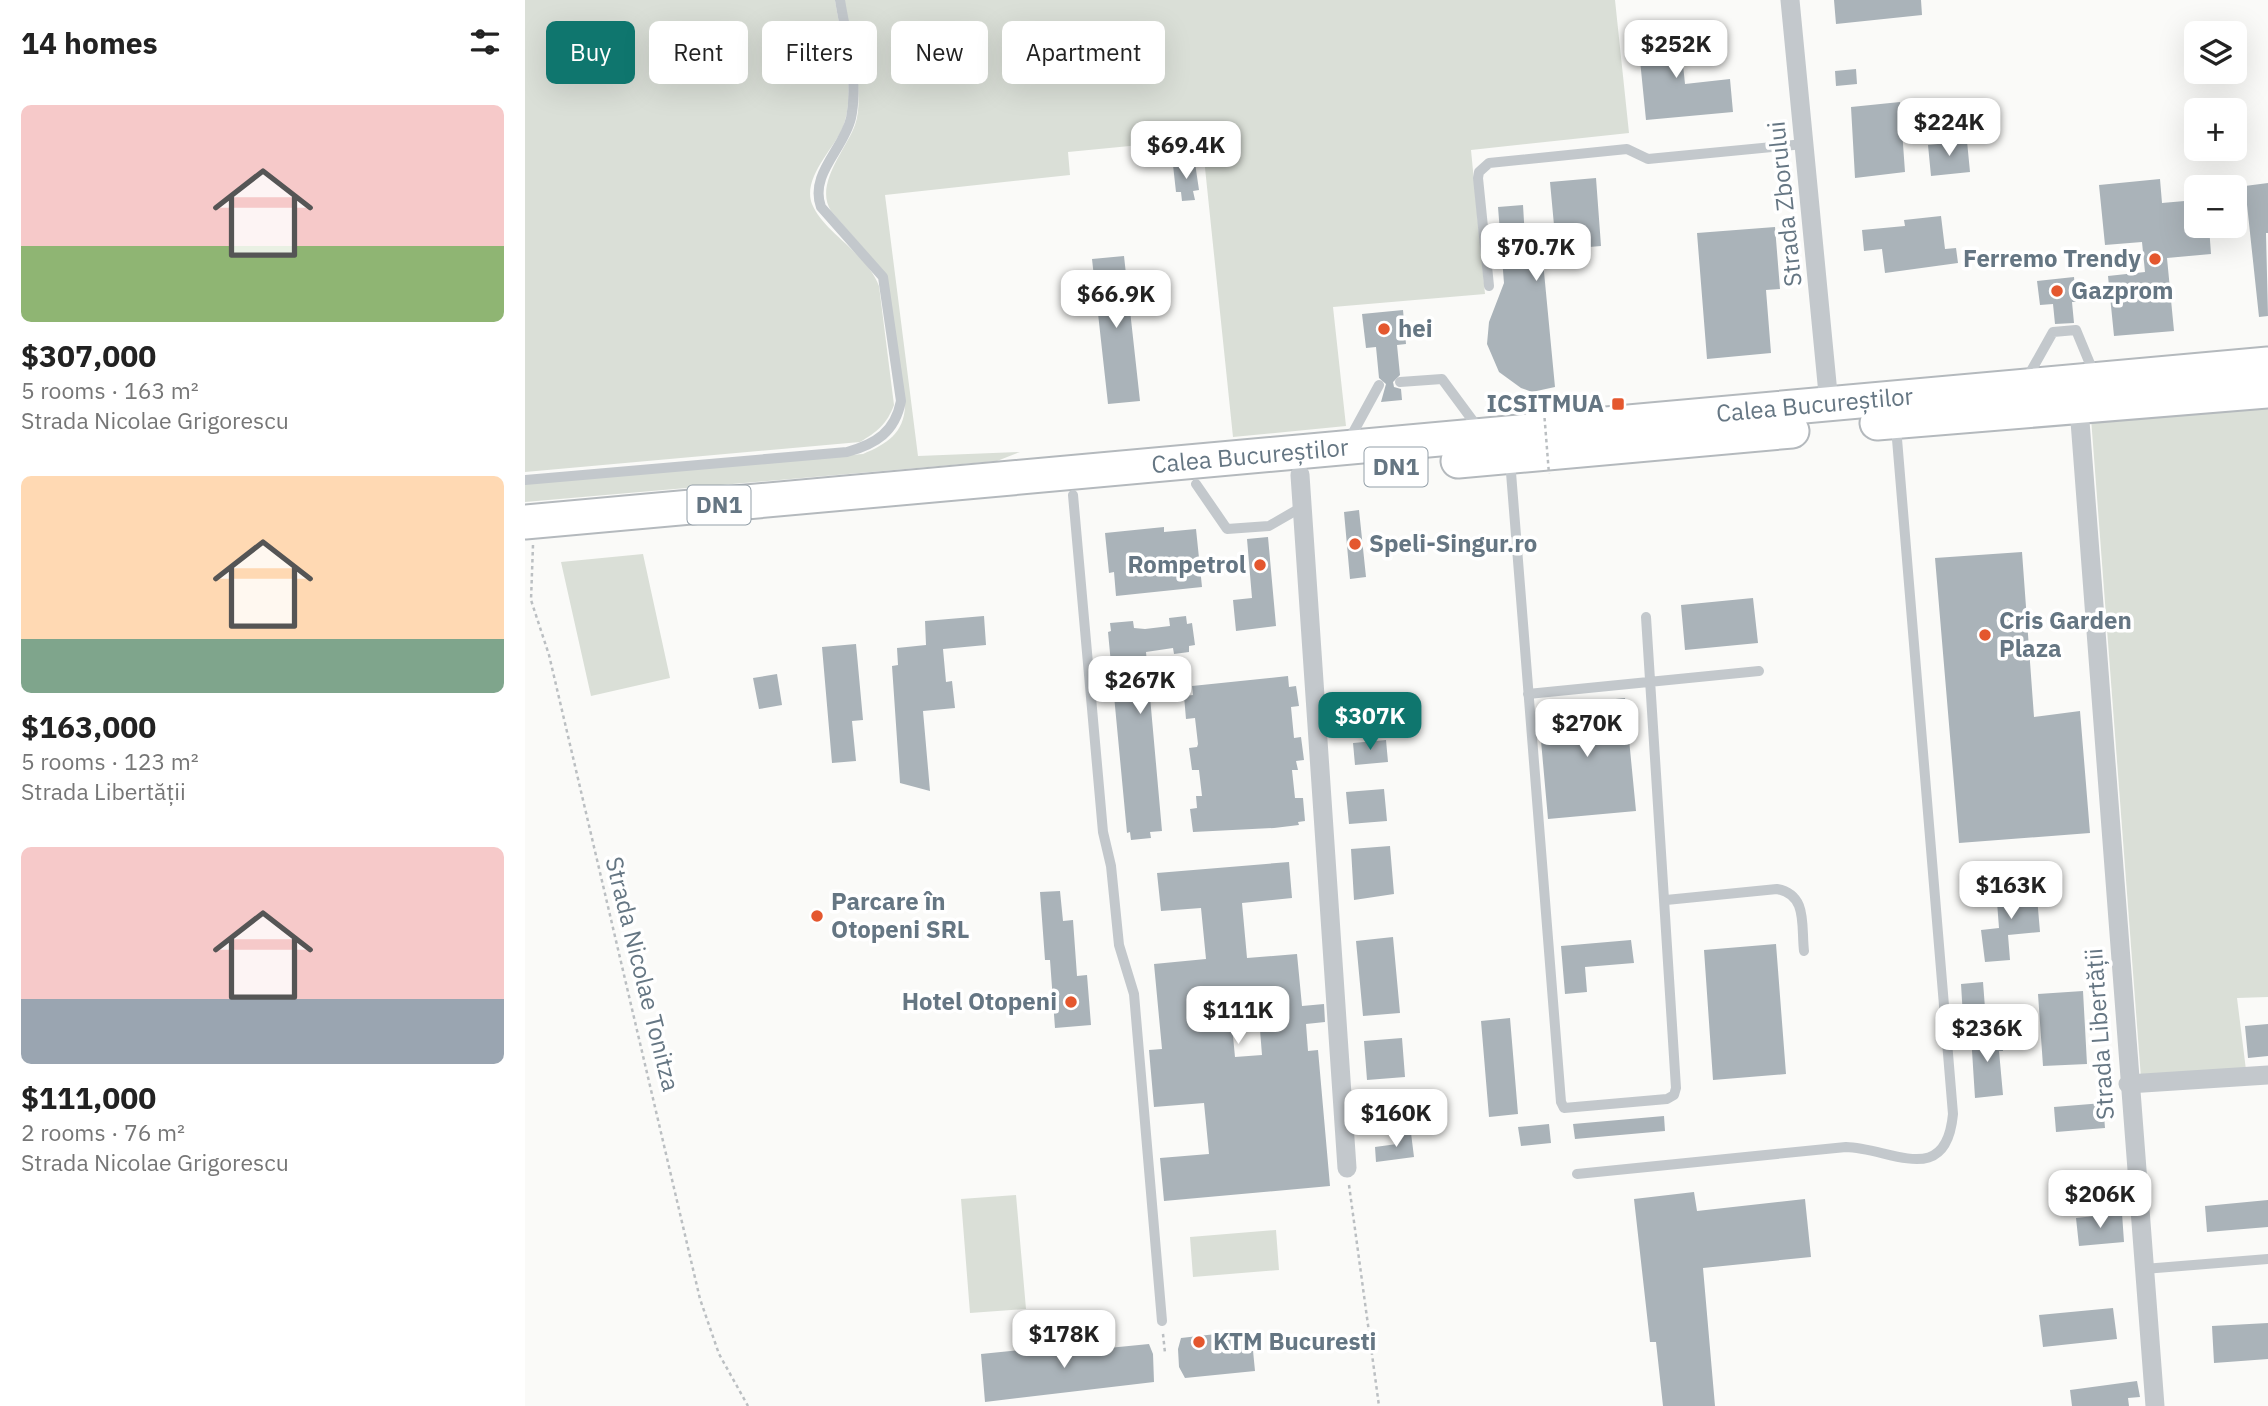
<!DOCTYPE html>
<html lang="en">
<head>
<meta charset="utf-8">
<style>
	:root { --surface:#fff; --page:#f6f6f6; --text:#222; --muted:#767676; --accent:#0f766e }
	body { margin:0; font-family:"IBM Plex Sans",sans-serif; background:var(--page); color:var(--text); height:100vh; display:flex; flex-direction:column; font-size:26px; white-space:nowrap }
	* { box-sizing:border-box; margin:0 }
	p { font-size:23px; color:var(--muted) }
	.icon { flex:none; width:38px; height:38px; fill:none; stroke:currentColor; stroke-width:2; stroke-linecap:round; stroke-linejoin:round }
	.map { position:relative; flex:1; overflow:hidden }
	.side { display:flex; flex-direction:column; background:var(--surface); width:525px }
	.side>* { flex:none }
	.hud { position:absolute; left:21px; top:21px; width:665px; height:63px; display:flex; gap:14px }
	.fabs { position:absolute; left:1659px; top:21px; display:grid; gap:14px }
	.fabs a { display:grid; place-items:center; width:63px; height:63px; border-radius:10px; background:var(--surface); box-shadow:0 7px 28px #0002; font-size:35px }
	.price { position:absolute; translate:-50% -60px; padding:0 16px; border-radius:14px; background:#fff; color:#222; font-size:23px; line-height:46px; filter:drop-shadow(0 2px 4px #0008) }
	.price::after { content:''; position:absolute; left:50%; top:42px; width:21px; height:16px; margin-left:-10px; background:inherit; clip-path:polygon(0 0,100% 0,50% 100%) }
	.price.selected { background:var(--accent); color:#fff }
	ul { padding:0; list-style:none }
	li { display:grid; align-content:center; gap:14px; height:371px; padding:0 21px }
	li span { display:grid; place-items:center; height:217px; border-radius:10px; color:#555 }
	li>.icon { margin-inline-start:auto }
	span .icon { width:126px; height:126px; fill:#fffc; stroke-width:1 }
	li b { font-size:30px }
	h2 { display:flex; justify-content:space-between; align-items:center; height:84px; padding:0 21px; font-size:30px }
	.tag { padding:0 24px; border-radius:10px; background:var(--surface); box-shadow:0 7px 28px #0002; font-size:24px; line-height:63px }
	.tag.selected { background:var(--accent); color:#fff }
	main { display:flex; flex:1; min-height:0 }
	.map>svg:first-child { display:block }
</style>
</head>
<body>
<main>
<section class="side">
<h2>14 homes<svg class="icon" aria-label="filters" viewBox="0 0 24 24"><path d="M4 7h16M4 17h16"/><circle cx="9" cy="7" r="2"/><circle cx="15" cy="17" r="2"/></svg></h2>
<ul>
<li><span style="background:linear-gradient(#f6c9c9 65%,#8fb573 0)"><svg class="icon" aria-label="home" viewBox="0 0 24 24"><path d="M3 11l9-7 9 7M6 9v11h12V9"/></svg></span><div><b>$307,000</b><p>5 rooms · 163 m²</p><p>Strada Nicolae Grigorescu</p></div></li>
<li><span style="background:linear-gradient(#ffd9b3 75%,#7fa58c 0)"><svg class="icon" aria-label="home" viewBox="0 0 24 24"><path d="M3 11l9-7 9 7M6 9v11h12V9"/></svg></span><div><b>$163,000</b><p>5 rooms · 123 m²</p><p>Strada Libertății</p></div></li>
<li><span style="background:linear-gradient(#f6c9c9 70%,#9aa5b1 0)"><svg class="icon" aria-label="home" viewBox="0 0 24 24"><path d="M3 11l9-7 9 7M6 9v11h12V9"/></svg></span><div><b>$111,000</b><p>2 rooms · 76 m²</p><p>Strada Nicolae Grigorescu</p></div></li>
</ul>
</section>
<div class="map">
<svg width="1743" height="1406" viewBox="0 0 1743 1406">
	<rect width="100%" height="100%" fill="#fafaf8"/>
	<path fill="#dadfd7" d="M0 0H310C316 39 332 89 318 127 309 149 277 178 287 204 299 233 341 252 354 286L369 405C362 424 352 432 335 442L0 472Z
		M319 0H1090L1104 133 946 150 960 294 808 307 821 426 708 437 677 139 543 152 545 175 360 195 393 456 495 452 472 461 0 502V483L338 454C362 444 379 433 380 406L361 274 306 211C289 184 321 150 330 125 341 94 324 33 319 0Z
		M1743 405V997L1712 998 1721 1070 1616 1078 1566 418Z
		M118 554 145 678 66 696 36 562Z
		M491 1195 501 1309 445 1313 436 1199Z
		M751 1230 754 1270 668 1277 665 1237Z"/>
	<path fill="#aab3b9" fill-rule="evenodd" d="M1309 0H1396L1397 15 1311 24Z
		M1154 26 1160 84 1205 79 1208 112 1121 120 1112 30Z
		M1331 69 1332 84 1311 86 1310 71Z
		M1375 102 1380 172 1330 178 1326 107Z
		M1442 141 1445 172 1406 176 1403 145Z
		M670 163 674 190 668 191 670 200 657 201 656 192H651L648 165Z
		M1071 178 1076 246 1017 251 1030 387 1007 392 996 388 974 372 962 344 964 322 979 283 973 207 998 205 1000 238 1030 236 1025 182Z
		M1635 179 1637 203 1671 200V226H1684L1686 254 1642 258 1649 331 1589 336 1583 276 1620 272 1617 242 1580 245 1574 185Z
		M1743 183V233H1741L1743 316 1734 317 1720 186Z
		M1416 216 1420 249 1431 248 1433 263 1360 273 1357 249 1339 251 1337 230 1380 226 1379 220Z
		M1250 227 1255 289 1241 290 1246 353 1182 359 1172 233Z
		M599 256 615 401 583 404 567 259Z
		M1549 277 1551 302H1547L1549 323 1530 324 1528 304 1515 305 1512 281Z
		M878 310 881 344 872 345 875 375 868 382 869 387 876 389 877 400 856 402 861 384 854 378 851 347 841 348 837 314Z
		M834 510 841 577 825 579 819 512Z
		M639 527V532L671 529 677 587 591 596 589 572 584 573 580 533Z
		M743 537 751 626 711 631 708 600 727 598 722 539Z
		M1497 552 1509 717 1555 711 1565 833 1434 843 1410 558Z
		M1228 598 1233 643 1160 650 1156 605Z
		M459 616 461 645 418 649 421 682 427 681 430 708 398 711 405 791 375 783 367 666 373 665 372 648 401 645 400 621Z
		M661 616 662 624 667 623 670 645 664 646V652L649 654 648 648 621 652 637 831 625 832 626 838 606 840 605 832 602 833 583 632 586 631 585 623 608 621 609 628 620 629 645 626 644 618Z
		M331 644 338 720 327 721 331 761 307 763 297 647Z
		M252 674 257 705 234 709 228 678Z
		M763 676 764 687 771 686 774 706 766 707 769 738 776 737 779 760 771 761 773 770H767L770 798H778L780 821 773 822 774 825 749 828 668 832 665 809 672 808 671 796H677L674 770H667L664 748 672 747 673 744 670 718 661 719 659 696 668 695 667 686Z
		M1100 698 1111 811 1023 819 1013 707Z
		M861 740 863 762 830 765 828 743Z
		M859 789 862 821 824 824 821 792Z
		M865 846 869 894 829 900 826 849Z
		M764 862 767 898 717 903 722 958 772 954 777 1006 799 1004 800 1022 781 1024 783 1051 793 1050 805 1186 639 1201 635 1158 684 1154 679 1103 629 1107 624 1050 637 1049 629 964 681 959 676 908 636 911 632 873ZM732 992 737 1055 710 1057 704 995Z
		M1511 885 1515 932 1483 935 1485 960 1460 962 1456 930 1474 928 1471 889Z
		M535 891 538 921 548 920 552 976 562 975 566 1025 530 1028 525 960H520L515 892Z
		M868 937 875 1013 838 1016 831 941Z
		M1106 940 1109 963 1060 967 1062 992 1040 994 1036 946Z
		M1251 944 1261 1074 1188 1080 1179 950Z
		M1458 982 1460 1008H1454L1455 1016 1438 1017 1436 984Z
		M1558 991 1562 1064 1518 1066 1513 994Z
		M985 1018 993 1114 964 1117 956 1021Z
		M1743 1024V1056L1723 1058 1720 1026Z
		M1476 1032 1478 1051H1474L1478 1095 1450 1098 1446 1035Z
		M877 1038 880 1077 842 1080 839 1041Z
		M1578 1103 1580 1128 1531 1132 1529 1107Z
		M1139 1116 1140 1131 1050 1139 1048 1124Z
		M1024 1124 1026 1143 996 1146 993 1127Z
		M886 1133 889 1157 851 1162 850 1147 872 1144 870 1135Z
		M1169 1192 1172 1211 1280 1199 1286 1257 1178 1268 1190 1406H1138L1131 1342H1125L1109 1199Z
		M1743 1200V1227L1682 1232 1680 1206Z
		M1597 1213 1599 1242 1554 1246 1551 1218Z
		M1588 1308 1592 1339 1518 1347 1514 1315Z
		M1743 1323V1359L1689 1363 1687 1326Z
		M726 1330 730 1371 660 1378 654 1367 653 1349 656 1338Z
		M552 1344 553 1351 624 1344 628 1354 629 1382 460 1402 456 1354Z
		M1612 1381 1615 1397 1603 1398 1604 1406H1547L1545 1390Z"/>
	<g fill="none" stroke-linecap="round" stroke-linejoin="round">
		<defs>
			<g id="trunk">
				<path d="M1352 423 1743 391"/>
				<path d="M933 461 1267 431"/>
				<path id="s1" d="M0 522 1743 364"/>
			</g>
		</defs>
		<use href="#trunk" stroke="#b4b9bd" stroke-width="37"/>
		<path stroke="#bbbfc2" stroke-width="2.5" stroke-dasharray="3.5 3.5" stroke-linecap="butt" d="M8 545 6 600 24 655 175 1299 194 1354 223 1406
			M824 1185 854 1406
			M638 1334 640 1353"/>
		<path stroke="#c3c8cc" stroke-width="10" d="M964 286 953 178 954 172 964 163 1102 149 1123 159 1279 144
			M1501 380 1528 332 1551 330 1570 376
			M875 382 917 379 954 429
			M824 440 854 385
			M985 460 1036 1102 1039 1108 1142 1099 1149 1095 1151 1088 1121 617
			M0 480 322 452C351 444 370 432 376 401L358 277 296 207C284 174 319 149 326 118 334 80 321 38 315 0
			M671 484 702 529 744 526 777 507
			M548 495 578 832 586 866 594 945 609 994 637 1321
			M1003 694 1234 671
			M1141 900 1252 889C1283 895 1276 925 1279 951
			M1052 1174 1321 1147C1366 1148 1421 1189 1428 1114L1371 427
			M1619 1269 1743 1259"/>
		<path stroke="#c3c8cc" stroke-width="19" d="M1265 0 1304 404
			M1554 408 1630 1406
			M775 475 822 1168
			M1603 1084 1743 1075"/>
		<use href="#trunk" stroke="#fff" stroke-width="33"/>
		<path stroke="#bbbfc2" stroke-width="2.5" stroke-dasharray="3.5 3.5" stroke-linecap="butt" d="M1019 411 1024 474"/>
	</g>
	<g fill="#e4572e" stroke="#fff" stroke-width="2.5">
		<circle cx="1630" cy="259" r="7"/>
		<circle cx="1532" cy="291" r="7"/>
		<circle cx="859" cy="329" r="7"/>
		<rect x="1086" y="397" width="14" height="14" rx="3.5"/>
		<circle cx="830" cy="544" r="7"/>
		<circle cx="735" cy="565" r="7"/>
		<circle cx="1460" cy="635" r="7"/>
		<circle cx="292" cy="916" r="7"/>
		<circle cx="546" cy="1002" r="7"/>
		<circle cx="674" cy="1342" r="7"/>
	</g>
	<g text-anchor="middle" stroke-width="7" stroke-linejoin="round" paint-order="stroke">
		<g fill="#fff" stroke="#939fa8" stroke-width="2">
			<rect x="839.5" y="447.5" width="63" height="39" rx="5"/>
			<rect x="162.5" y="485.5" width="63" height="39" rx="5"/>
		</g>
		<g font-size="23" font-weight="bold" fill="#657683">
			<text x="871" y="475">DN1</text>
			<text x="194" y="513">DN1</text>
		</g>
		<g font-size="24" fill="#657683" stroke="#fff">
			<text transform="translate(1260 204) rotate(-96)" y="8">Strada Zborului</text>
			<text dy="8" stroke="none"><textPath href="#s1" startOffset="1295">Calea Bucureștilor</textPath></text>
			<text dy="8" stroke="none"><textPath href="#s1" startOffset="728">Calea Bucureștilor</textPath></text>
			<text transform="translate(117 974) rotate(76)" y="8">Strada Nicolae Tonitza</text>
			<text transform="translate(1575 1034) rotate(-94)" y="8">Strada Libertății</text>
		</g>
		<g font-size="24" font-weight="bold" fill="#657683" stroke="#fff" text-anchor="start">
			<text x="1616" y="267" text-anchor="end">Ferremo Trendy</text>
			<text x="1546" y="299">Gazprom</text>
			<text x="873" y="337">hei</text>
			<text x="1079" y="412" text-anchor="end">ICSITMUA</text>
			<text x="844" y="552">Speli-Singur.ro</text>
			<text x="721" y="573" text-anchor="end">Rompetrol</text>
			<text x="1474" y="629">Cris Garden<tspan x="1474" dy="28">Plaza</tspan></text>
			<text x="306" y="910">Parcare în<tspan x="306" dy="28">Otopeni SRL</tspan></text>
			<text x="532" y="1010" text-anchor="end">Hotel Otopeni</text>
			<text x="688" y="1350">KTM Bucuresti</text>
		</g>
	</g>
</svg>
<div class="fabs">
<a><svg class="icon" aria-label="layers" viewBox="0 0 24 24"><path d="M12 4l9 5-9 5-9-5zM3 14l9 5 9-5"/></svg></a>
<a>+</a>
<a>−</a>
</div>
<b class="price" style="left:1151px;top:80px">$252K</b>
<b class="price" style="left:1424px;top:158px">$224K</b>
<b class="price" style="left:661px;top:181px">$69.4K</b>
<b class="price" style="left:1011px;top:283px">$70.7K</b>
<b class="price" style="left:591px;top:330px">$66.9K</b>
<b class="price" style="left:615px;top:716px">$267K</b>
<b class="price selected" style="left:845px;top:752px">$307K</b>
<b class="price" style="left:1062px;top:759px">$270K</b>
<b class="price" style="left:1486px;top:921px">$163K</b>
<b class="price" style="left:713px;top:1046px">$111K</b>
<b class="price" style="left:1462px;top:1064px">$236K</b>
<b class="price" style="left:871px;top:1149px">$160K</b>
<b class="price" style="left:1575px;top:1230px">$206K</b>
<b class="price" style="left:539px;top:1370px">$178K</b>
<div class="hud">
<a class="tag selected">Buy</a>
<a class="tag">Rent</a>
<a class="tag">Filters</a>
<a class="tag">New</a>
<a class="tag">Apartment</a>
</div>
</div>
</main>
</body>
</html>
